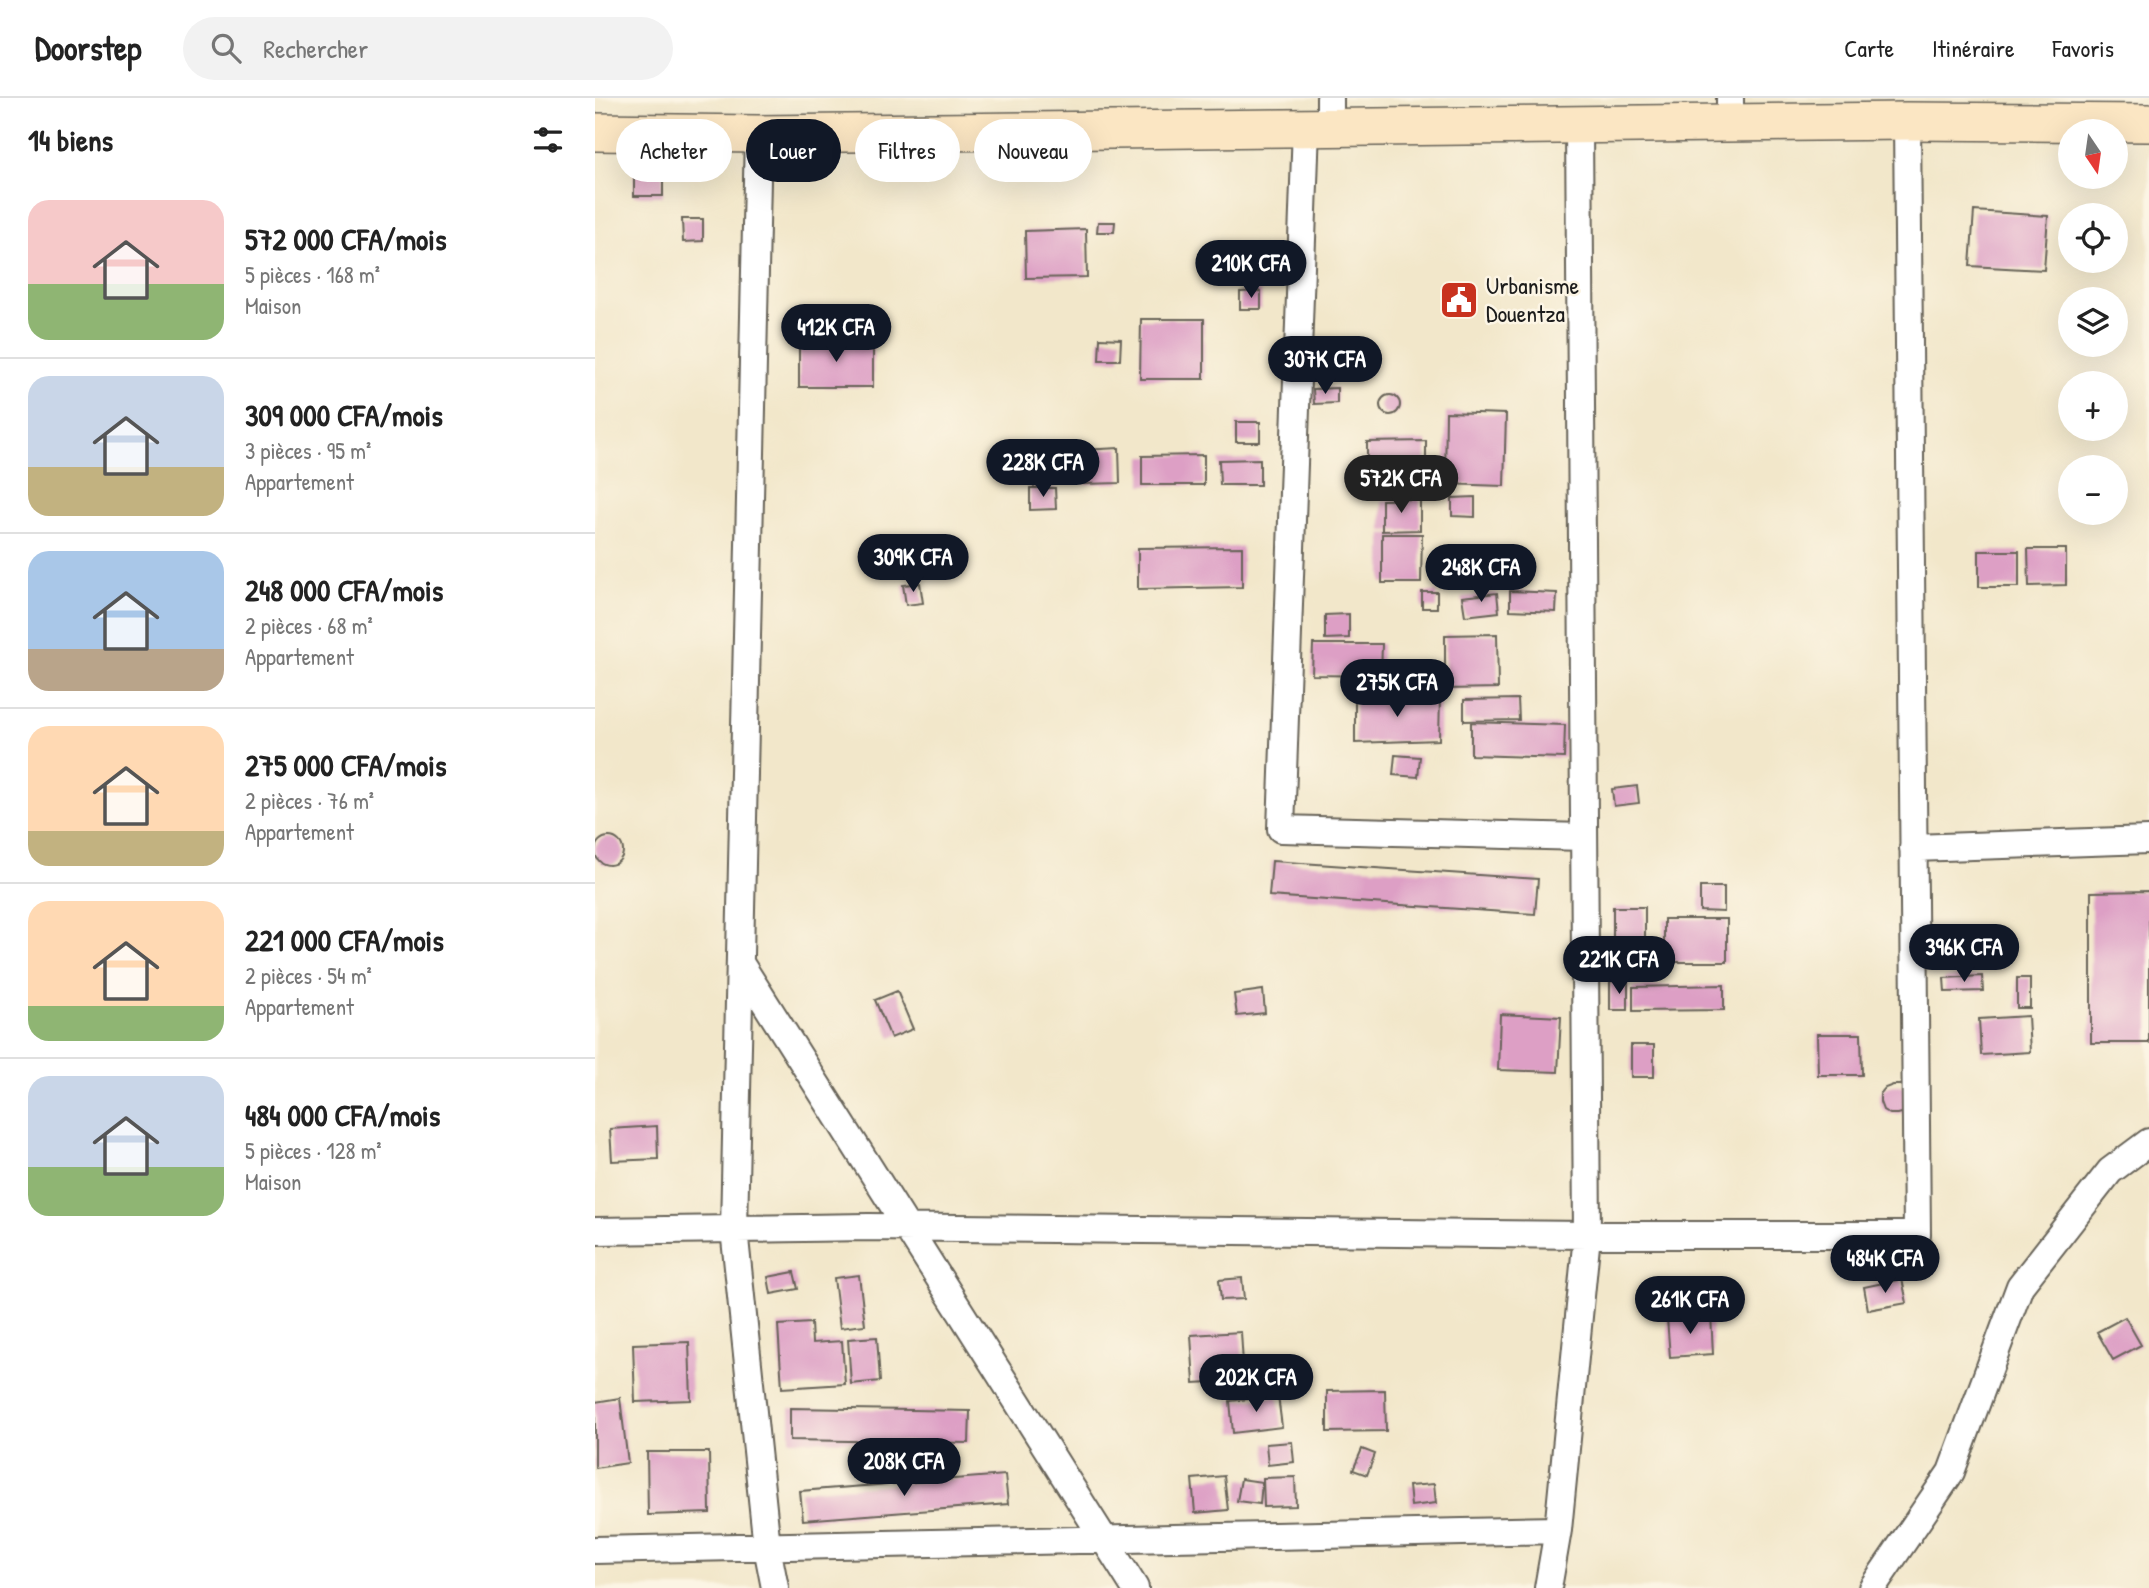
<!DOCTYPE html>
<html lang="fr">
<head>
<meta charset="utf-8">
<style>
	:root { --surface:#fff; --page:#f2f2f2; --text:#222; --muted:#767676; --line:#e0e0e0; --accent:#111827 }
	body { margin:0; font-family:"Patrick Hand",sans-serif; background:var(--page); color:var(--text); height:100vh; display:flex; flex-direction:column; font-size:26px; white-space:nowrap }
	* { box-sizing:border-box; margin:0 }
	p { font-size:23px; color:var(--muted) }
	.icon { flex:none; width:38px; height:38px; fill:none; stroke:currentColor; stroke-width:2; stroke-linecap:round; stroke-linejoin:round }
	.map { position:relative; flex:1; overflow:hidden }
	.panel { display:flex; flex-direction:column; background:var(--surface); width:595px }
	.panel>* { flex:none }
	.banner { position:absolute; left:21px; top:21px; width:665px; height:63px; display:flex; gap:14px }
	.needle { width:46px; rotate:167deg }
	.controls { position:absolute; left:1463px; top:21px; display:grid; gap:14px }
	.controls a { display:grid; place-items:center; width:70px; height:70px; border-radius:50%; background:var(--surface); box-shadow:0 7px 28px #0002; font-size:35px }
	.price { position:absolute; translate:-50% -60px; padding:0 16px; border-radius:24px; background:var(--accent); color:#fff; font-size:23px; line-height:46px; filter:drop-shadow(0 2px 4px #0008) }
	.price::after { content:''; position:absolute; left:50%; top:42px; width:21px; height:16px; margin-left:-10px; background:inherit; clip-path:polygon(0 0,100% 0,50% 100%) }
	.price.on { background:#222; color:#fff }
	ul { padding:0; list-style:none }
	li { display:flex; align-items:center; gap:21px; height:175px; padding:0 28px }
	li+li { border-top:2px solid var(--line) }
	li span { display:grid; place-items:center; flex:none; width:196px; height:140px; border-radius:21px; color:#555 }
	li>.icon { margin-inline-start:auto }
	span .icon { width:84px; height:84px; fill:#fffc; stroke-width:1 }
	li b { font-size:30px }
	h2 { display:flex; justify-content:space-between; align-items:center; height:84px; padding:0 28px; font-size:30px }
	.tag { padding:0 24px; border-radius:32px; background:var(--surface); box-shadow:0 7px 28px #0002; font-size:24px; line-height:63px }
	.tag.on { background:var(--accent); color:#fff }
	header { display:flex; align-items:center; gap:42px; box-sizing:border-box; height:98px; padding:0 35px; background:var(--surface); border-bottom:2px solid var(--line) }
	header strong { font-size:33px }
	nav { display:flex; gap:38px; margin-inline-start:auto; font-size:24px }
	.search { width:490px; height:63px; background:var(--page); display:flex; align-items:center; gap:18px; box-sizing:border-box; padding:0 24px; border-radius:38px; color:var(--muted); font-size:26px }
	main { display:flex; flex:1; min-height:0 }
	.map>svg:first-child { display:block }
</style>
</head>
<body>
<header>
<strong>Doorstep</strong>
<div class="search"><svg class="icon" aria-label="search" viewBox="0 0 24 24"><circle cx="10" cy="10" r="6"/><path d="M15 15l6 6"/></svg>Rechercher</div>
<nav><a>Carte</a><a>Itinéraire</a><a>Favoris</a></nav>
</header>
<main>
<section class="panel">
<h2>14 biens<svg class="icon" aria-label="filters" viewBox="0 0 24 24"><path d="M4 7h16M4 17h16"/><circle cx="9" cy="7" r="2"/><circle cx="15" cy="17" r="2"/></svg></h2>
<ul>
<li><span style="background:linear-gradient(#f6c9c9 60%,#8fb573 0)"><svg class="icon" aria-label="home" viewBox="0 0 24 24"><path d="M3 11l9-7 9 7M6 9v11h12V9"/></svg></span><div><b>572 000 CFA/mois</b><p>5 pièces · 168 m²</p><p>Maison</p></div></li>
<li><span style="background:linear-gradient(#c9d6e8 65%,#c2b280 0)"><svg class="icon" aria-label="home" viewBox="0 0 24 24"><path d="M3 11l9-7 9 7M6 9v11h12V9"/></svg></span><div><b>309 000 CFA/mois</b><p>3 pièces · 95 m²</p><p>Appartement</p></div></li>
<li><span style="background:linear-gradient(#a9c7e8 70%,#b9a48a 0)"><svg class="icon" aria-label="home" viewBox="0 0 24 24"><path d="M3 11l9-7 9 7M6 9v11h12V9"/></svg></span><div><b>248 000 CFA/mois</b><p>2 pièces · 68 m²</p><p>Appartement</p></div></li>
<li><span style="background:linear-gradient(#ffd9b3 75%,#c2b280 0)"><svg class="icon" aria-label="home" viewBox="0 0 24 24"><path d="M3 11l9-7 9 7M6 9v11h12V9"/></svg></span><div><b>275 000 CFA/mois</b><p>2 pièces · 76 m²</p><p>Appartement</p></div></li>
<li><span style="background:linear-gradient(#ffd9b3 75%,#8fb573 0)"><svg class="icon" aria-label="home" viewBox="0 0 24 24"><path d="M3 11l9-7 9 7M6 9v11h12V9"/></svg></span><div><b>221 000 CFA/mois</b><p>2 pièces · 54 m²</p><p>Appartement</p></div></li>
<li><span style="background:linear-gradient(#c9d6e8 65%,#8fb573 0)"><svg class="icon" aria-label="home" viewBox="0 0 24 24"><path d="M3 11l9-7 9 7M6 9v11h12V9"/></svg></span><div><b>484 000 CFA/mois</b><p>5 pièces · 128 m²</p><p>Maison</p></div></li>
</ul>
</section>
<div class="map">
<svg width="1554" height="1490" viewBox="0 0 1554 1490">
	<rect width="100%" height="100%" fill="#fcf5e5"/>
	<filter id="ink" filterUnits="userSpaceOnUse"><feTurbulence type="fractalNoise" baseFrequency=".0143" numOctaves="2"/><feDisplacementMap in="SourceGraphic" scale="14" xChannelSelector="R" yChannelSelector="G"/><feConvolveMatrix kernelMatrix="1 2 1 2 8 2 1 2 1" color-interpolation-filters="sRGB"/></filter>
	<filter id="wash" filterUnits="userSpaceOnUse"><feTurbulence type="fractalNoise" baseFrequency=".00686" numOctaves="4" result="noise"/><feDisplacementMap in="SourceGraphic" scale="28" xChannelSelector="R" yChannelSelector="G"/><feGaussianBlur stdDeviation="1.57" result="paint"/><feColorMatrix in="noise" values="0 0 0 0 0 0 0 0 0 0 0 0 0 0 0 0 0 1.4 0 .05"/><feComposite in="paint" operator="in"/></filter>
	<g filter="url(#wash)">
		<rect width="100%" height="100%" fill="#f2e7ca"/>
		<g id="blocks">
			<path fill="#dd9fc5" d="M39 69H68V98H39Z
				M1379 113 1453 118 1449 172 1375 168Z
				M87 121H108V143L88 144Z
				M503 124H520L519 134H502Z
				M491 131 492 179 431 180 430 133Z
				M666 193V211H645V194Z
				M546 221H609V281H545Z
				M505 240 526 241 525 262H504Z
				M204 244H278V289H204Z
				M742 290V305L719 306 718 291Z
				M785 307a10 10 0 1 1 20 0a10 10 0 1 1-20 0Z
				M851 314 911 316 909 388 850 386Z
				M641 324H665V344H641Z
				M831 343V380L772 381V344Z
				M524 350 525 385 488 386 487 352Z
				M609 357V387H547V358Z
				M665 361V387H625L624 362Z
				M435 390H460L461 411 435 412Z
				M880 399V419L857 418V400Z
				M825 401V432L787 433V402Z
				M787 436H827L826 485H787Z
				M647 449V489L543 491V450Z
				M1433 451H1471V487L1434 488Z
				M1384 453H1424V489H1384Z
				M879 464 880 484H862L861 465Z
				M917 464 918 488H886L885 465Z
				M325 485 328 505 311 507 308 487Z
				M915 493 962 495 961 514 915 512Z
				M827 494H842V510H827Z
				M902 495 904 514 870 518 867 499Z
				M754 516V540L730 541V517Z
				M902 536 903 590 850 591V537Z
				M718 546H787L786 578 717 577Z
				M760 598H845L844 642 760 645Z
				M923 601 924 622 869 623V602Z
				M876 624 970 627 969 660 876 657Z
				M800 657 825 659 823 679 798 677Z
				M1042 688 1044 705 1019 708 1017 691Z
				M0 753a14 14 0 1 1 28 0a14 14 0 1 1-28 0Z
				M677 763 943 781 940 816 674 798Z
				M1105 789H1129V814L1105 813Z
				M1554 793V945H1496V794Z
				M1018 809H1050V850H1018Z
				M1069 821H1132V864H1069Z
				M1387 878 1388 893 1350 894 1349 880Z
				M1422 880H1435V910H1422Z
				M1015 883 1033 884V912H1015Z
				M1129 887V912L1038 913V889Z
				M668 892 670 915 642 918 639 896Z
				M302 893 318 931 296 940 280 902Z
				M905 916 966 919 963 974 903 972Z
				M1433 918 1435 954 1386 957 1384 921Z
				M1222 936H1266L1267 977H1223Z
				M1036 947H1059V979H1036Z
				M1298 987H1305L1312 992 1310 1014 1303 1016H1295L1288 1012 1285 1004V996L1290 990Z
				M62 1028 63 1061 17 1063 15 1031Z
				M199 1174 203 1191 176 1196 173 1179Z
				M264 1177 270 1227 245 1230 239 1180Z
				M647 1180 649 1201 626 1202 624 1182Z
				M1307 1181 1312 1205 1273 1212 1269 1189Z
				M1116 1216 1118 1256 1075 1259 1072 1220Z
				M1530 1219 1546 1247 1518 1262 1502 1234Z
				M216 1225 217 1245 247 1243 250 1286 187 1290 183 1227Z
				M646 1234 649 1282 599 1285 596 1237Z
				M282 1239 285 1283 256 1286 253 1241Z
				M94 1244 96 1302 40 1304 38 1246Z
				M790 1292 791 1333 732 1334V1293Z
				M683 1298 687 1329 638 1335 635 1303Z
				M25 1300 33 1365 0 1370V1304Z
				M195 1310 375 1313 374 1345 195 1342Z
				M697 1344 699 1364 673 1367 671 1346Z
				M767 1351 780 1356 772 1377 758 1372Z
				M52 1354H114L115 1415 53 1417Z
				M410 1377 413 1406 208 1422 205 1393Z
				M629 1378 633 1412 600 1415 597 1381Z
				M700 1379 701 1408 669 1409 668 1380Z
				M646 1381 667 1384 665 1406 642 1403Z
				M839 1386 841 1405 816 1408 814 1388Z"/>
		</g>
	</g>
	<g filter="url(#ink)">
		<use href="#blocks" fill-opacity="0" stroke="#676359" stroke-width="2"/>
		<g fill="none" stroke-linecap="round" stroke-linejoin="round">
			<defs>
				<path id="street" d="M1135 27V0
					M711 29 686 731 989 739
					M735 29V0
					M163 36 139 1131 172 1449 180 1490
					M1318 750 1554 742
					M145 865 540 1490
					M0 1133 274 1129 992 1137H1322L1312 23
					M0 1452 963 1432
					M953 1490 963 1432 992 1137 984 28
					M1277 1490 1356 1374 1425 1188 1515 1073 1554 1044"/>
				<path id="secondary" d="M0 34 163 36 1312 23 1554 25"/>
			</defs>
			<use href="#street" stroke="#676359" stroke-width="30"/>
			<use href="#secondary" stroke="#676359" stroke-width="40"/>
			<use href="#street" stroke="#fff" stroke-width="26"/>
			<use href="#secondary" stroke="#fbe6c3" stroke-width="37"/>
		</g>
	</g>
	<defs>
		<symbol id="civic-square" viewBox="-11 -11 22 22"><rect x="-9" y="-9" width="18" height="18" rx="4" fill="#c8321e" stroke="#fcf5e5"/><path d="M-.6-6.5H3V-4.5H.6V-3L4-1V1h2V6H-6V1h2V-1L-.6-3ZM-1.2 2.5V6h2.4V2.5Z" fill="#fff"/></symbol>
	</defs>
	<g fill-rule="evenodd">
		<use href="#civic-square" x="842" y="180" width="44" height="44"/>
	</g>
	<g text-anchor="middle" stroke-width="5" stroke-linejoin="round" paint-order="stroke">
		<g font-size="24" fill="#1c1c1c" stroke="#fcf5e5" text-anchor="start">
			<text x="891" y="196">Urbanisme<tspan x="891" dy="28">Douentza</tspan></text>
		</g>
	</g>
</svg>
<div class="controls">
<a><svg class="needle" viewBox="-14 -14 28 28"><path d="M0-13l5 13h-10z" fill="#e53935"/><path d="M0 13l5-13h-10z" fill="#767676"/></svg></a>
<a><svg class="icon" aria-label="locate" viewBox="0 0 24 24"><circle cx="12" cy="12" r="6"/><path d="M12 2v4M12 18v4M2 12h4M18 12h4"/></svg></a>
<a><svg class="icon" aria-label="layers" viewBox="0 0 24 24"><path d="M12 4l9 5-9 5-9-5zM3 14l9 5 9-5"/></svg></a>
<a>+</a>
<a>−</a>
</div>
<b class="price" style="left:656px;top:202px">210K CFA</b>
<b class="price" style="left:241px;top:266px">412K CFA</b>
<b class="price" style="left:730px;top:298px">307K CFA</b>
<b class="price" style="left:448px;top:401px">228K CFA</b>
<b class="price on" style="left:806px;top:417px">572K CFA</b>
<b class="price" style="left:318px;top:496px">309K CFA</b>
<b class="price" style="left:886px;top:506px">248K CFA</b>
<b class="price" style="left:802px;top:621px">275K CFA</b>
<b class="price" style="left:1369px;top:886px">396K CFA</b>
<b class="price" style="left:1024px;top:898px">221K CFA</b>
<b class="price" style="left:1290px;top:1197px">484K CFA</b>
<b class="price" style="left:1095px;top:1238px">261K CFA</b>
<b class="price" style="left:661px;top:1316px">202K CFA</b>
<b class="price" style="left:309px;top:1400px">208K CFA</b>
<div class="banner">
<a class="tag">Acheter</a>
<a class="tag on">Louer</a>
<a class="tag">Filtres</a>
<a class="tag">Nouveau</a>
</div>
</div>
</main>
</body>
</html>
